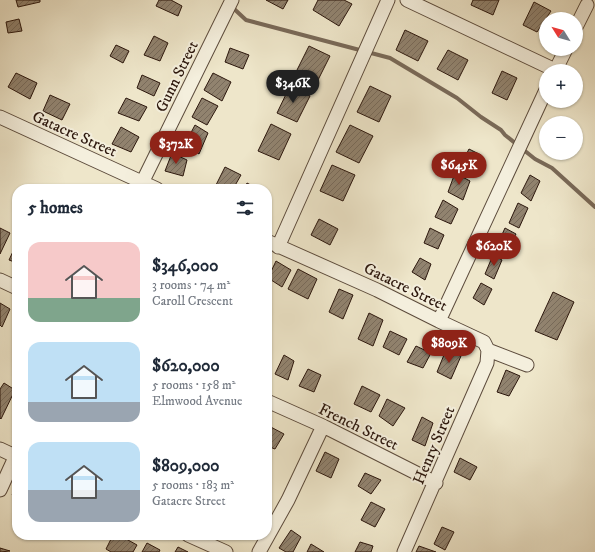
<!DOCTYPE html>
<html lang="en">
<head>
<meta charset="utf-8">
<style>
	:root { --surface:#fff; --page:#f6f6f7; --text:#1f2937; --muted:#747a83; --accent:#8f2418 }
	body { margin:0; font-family:"IM FELL DW Pica",serif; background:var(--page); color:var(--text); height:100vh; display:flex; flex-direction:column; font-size:15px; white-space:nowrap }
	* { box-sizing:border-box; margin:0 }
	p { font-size:13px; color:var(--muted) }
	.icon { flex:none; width:22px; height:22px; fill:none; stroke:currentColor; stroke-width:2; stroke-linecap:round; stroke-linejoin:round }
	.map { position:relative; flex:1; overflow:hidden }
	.panel { position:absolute; left:12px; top:184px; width:260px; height:356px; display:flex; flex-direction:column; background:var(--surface); border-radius:16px; box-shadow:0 1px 3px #0004 }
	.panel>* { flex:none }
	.needle { width:26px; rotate:307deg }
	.controls { position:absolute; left:539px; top:12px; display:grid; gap:8px }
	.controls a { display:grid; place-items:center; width:44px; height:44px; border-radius:50%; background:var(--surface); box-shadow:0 1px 3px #0004; font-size:20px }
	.price { position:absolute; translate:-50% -34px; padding:0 9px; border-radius:14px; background:var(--accent); color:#fff; font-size:13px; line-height:26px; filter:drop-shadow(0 1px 2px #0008) }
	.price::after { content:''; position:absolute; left:50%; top:24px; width:12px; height:9px; margin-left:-6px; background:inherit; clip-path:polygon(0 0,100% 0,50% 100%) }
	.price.on { background:#222; color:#fff }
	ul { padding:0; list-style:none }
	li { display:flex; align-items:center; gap:12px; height:100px; padding:0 16px }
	li span { display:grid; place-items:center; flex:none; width:112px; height:80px; border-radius:12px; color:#555 }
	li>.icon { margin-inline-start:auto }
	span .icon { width:48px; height:48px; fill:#fffc; stroke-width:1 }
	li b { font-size:17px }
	h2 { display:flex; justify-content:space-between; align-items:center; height:48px; padding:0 16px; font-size:17px }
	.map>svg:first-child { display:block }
</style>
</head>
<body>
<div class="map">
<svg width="595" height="552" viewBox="0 0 595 552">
	<defs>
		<pattern id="building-hatch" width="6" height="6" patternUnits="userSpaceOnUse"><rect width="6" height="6" fill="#91836f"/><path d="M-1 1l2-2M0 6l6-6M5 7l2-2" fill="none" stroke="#776a5a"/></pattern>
	</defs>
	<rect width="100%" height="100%" fill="#eee6ca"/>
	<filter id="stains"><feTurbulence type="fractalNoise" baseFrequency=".005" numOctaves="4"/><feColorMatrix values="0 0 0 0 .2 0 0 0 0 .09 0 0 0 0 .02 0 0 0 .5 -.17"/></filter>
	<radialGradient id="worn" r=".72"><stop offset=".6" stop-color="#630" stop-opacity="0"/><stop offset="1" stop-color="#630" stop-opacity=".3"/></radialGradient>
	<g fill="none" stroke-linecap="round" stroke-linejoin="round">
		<path stroke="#796958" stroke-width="4" d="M231 6 246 20 390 58 457 98 481 117 501 130 505 135 535 159 552 168 595 207"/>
	</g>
	<path fill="url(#building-hatch)" stroke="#2c170d" d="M16 0H40V2L18 7Z
		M159 0H171L182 6 178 16 156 6Z
		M266 0H288L283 9Z
		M318 0H344L352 4 339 26 313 10Z
		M473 0H499L493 15 471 5Z
		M534 2 551 11 537 32 523 25Z
		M19 19 22 31 8 33 6 22Z
		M405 30 428 41 418 61 396 50Z
		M154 36 168 43 160 61 144 55Z
		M116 45 129 51 123 63 110 56Z
		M309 46 330 56 317 82 296 72Z
		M230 48 249 55 243 69 225 62Z
		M448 50 468 60 458 80 437 69Z
		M502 71 517 78 507 100 492 93Z
		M16 73 37 83 30 99 8 87Z
		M213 73 231 82 222 101 204 90Z
		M142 75 160 83 154 96 137 88Z
		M290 86 310 96 297 122 277 113Z
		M370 86 391 96 379 122 357 112Z
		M50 95 70 104 62 120 43 111Z
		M126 98 147 107 139 121 118 113Z
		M202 98 218 106 207 125 192 117Z
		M271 124 291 134 279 160 258 151Z
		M195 125 208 133 199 154 185 144Z
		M350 125 373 136 359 163 336 152Z
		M121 127 139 137 131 152 112 144Z
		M469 149 481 155 472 174 460 167Z
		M172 153 187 160 183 176 165 171Z
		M332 165 355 175 343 201 320 191Z
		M225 167 241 175 233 189H219L215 187Z
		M455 173 470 181 463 200 448 192Z
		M530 175 540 181 531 201 521 193Z
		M247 183 258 189H244Z
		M443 200 458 209 451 224 435 217Z
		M518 203 528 208 519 228 509 223Z
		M319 219 338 229 330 245 311 235Z
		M0 228 10 233 0 254Z
		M430 228 444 235 438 249 424 243Z
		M505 228 516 234 506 253 496 248Z
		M17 243V263L9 260Z
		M493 255 502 260 494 279 485 274Z
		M420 258 431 264 425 280 412 272Z
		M276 261 291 270 282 287 268 278Z
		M298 269 317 279 308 299 288 289Z
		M481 283 492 289 484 305 473 298Z
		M339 289 353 295 343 319 329 312Z
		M553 292 574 302 557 340 535 331Z
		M0 303 10 309 2 327 0 325Z
		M369 313 383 320 373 346 358 339Z
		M390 331 407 339 399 355 383 347Z
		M416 346 431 353 423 368 407 362Z
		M446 350 461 356 451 379 437 372Z
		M284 355 294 361 288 380 275 374Z
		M308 369 321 375 314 392 299 386Z
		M506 370 520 376 509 396 497 392Z
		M4 383 15 390 1 419 0 418V389Z
		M362 386 380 395 371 412 354 404Z
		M387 399 405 408 393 426 379 416Z
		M422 417 433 423 425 446 412 440Z
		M267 425 284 434 275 449 267 446Z
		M325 452 339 459 331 478 316 471Z
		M460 458 477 467 470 480 454 472Z
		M365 473 381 480 371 494 358 486Z
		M17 487V498L12 495Z
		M371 502 385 509 375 527 361 520Z
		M442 527 454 532 445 550 434 544Z
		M291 530 301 537 293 552H286L279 548Z
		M113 535H119L137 545 133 552H111L106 549Z
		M360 542 373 546 371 552H355Z
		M147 543 160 550 159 552H142Z
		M311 544 324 552H307Z
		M419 546 436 552H416Z
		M178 547 188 552H175Z
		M0 548 10 551 0 552Z"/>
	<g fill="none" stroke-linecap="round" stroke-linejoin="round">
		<defs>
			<path id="street" d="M407 0 555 70
				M576 27 587 5
				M555 71 566 49
				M0 117 157 189
				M139 189 232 0
				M267 241 377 290 439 321 484 342 488 350 487 363 404 552
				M278 247 388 0
				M0 280 17 288
				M439 321 546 90
				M488 350 527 365
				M267 401 323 426 436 483
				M0 449 17 457
				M0 490 17 453
				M188 535 226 552
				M259 552 288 500 323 426"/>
		</defs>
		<use href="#street" stroke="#5c4b3c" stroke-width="15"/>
		<use href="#street" stroke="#f4efdd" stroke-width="13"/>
	</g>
	<g text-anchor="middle" stroke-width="4" stroke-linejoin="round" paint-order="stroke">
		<g font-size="16" fill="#2c170d" stroke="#f4efdd">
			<text transform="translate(176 76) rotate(-64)" y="6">Gunn Street</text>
			<text transform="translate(75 133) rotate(24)" y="6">Gatacre Street</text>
			<text transform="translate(406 286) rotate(26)" y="6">Gatacre Street</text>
			<text transform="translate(359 426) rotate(26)" y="6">French Street</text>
			<text transform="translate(433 445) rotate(-67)" y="6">Henry Street</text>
		</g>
	</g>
	<rect width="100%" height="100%" filter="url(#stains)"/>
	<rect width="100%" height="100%" fill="url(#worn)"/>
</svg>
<div class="controls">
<a><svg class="needle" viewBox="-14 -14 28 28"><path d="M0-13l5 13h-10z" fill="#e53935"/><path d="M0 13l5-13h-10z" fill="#747a83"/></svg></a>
<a>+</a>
<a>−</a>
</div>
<b class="price on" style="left:293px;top:104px">$346K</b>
<b class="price" style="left:176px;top:165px">$372K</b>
<b class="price" style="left:459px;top:186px">$645K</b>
<b class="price" style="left:494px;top:267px">$620K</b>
<b class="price" style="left:449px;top:364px">$809K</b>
<section class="panel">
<h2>5 homes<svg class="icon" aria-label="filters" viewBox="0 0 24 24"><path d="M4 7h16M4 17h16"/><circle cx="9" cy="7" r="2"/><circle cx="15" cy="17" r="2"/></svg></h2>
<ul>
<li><span style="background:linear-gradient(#f6c9c9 70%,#7fa58c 0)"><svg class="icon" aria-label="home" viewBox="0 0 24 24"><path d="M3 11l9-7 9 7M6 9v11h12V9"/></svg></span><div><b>$346,000</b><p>3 rooms · 74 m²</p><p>Caroll Crescent</p></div></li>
<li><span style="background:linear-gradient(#bfe0f5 75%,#9aa5b1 0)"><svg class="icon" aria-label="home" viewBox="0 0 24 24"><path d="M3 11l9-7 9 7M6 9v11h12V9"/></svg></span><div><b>$620,000</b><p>5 rooms · 158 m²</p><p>Elmwood Avenue</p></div></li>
<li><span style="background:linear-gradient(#bfe0f5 60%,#9aa5b1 0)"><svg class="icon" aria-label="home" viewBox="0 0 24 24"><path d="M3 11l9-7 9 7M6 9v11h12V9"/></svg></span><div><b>$809,000</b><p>5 rooms · 183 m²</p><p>Gatacre Street</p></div></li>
</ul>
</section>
</div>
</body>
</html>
